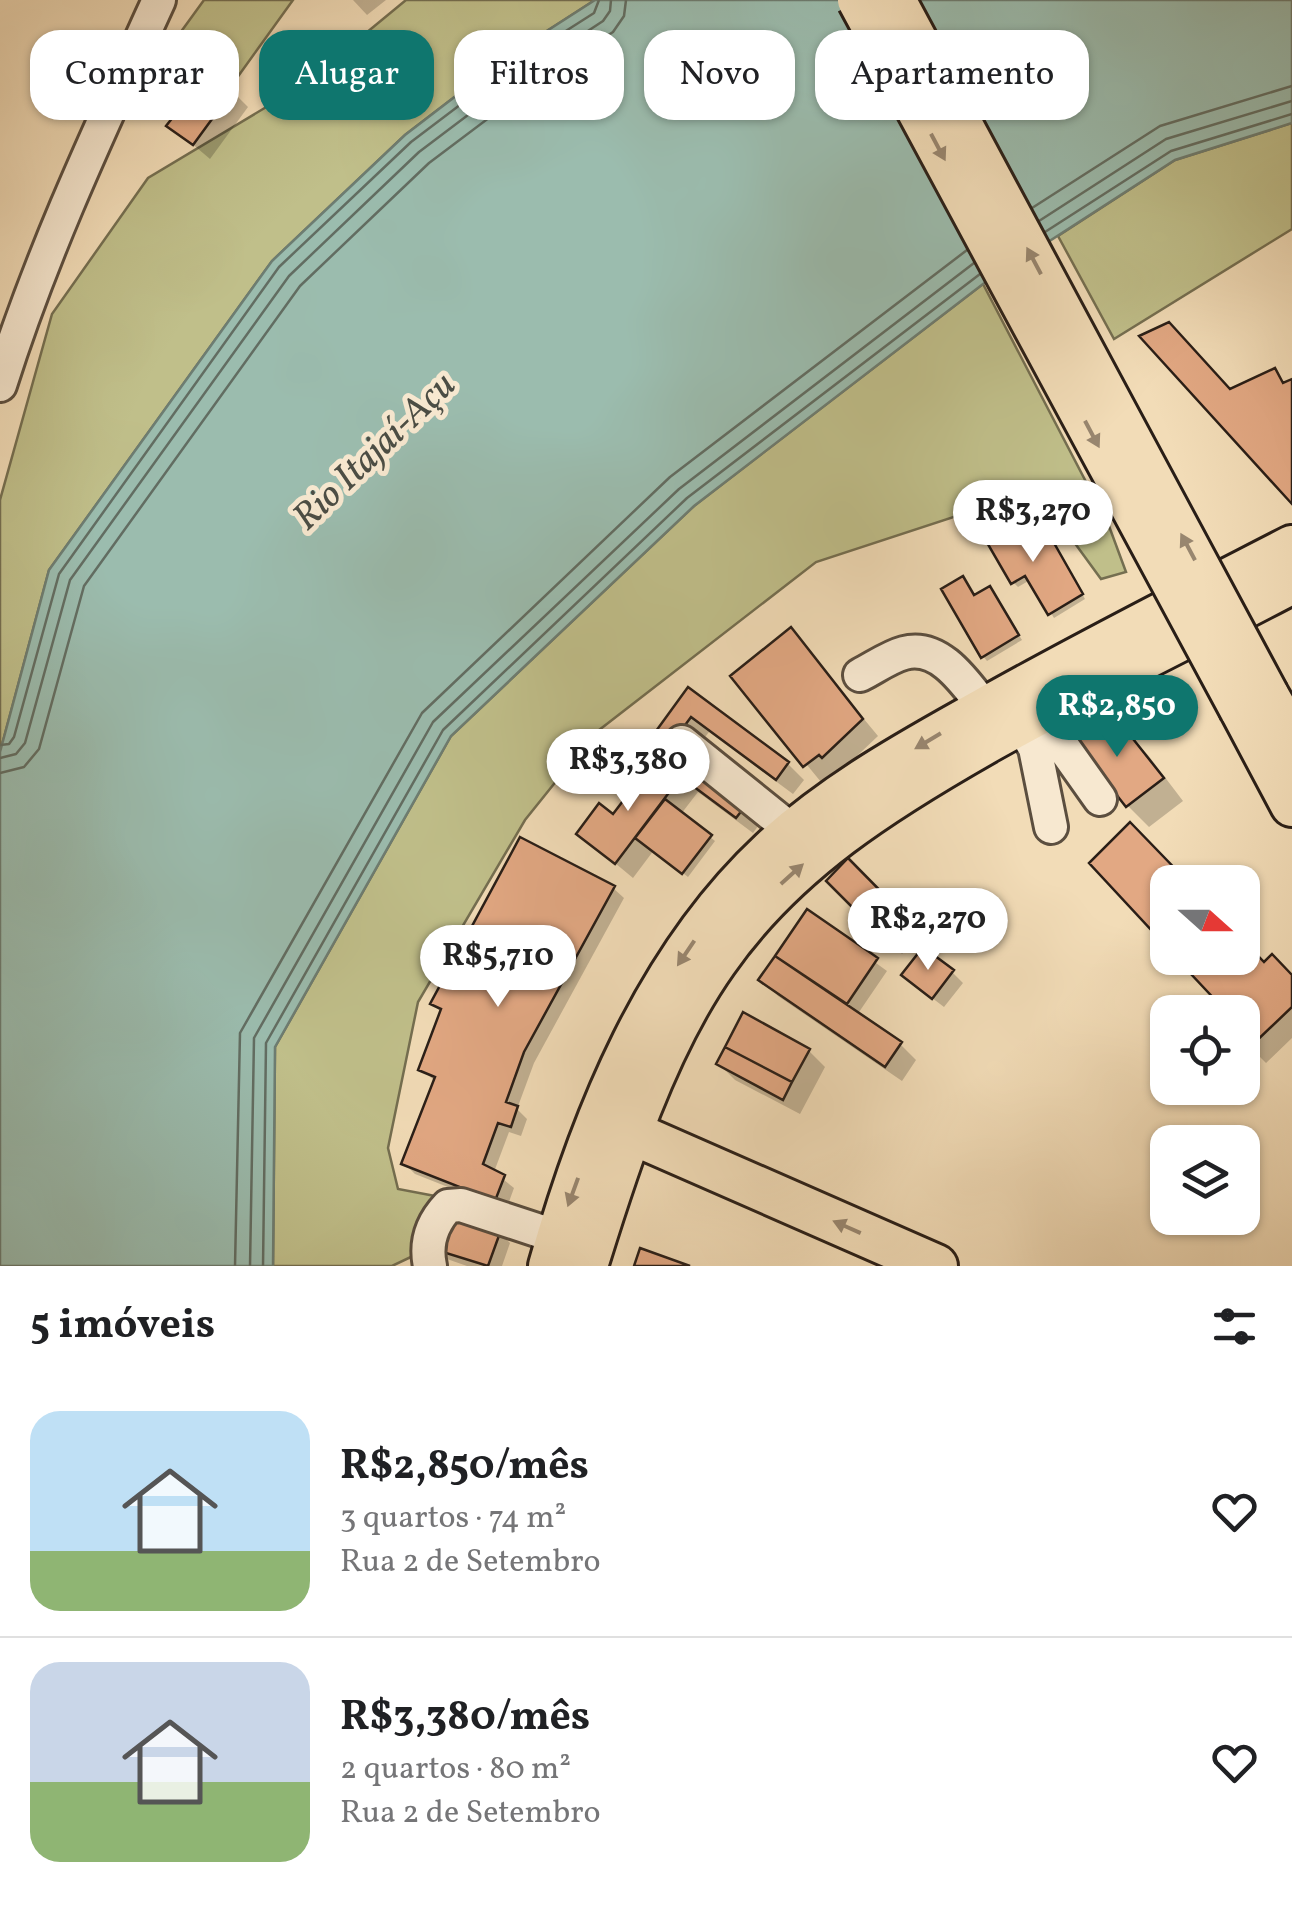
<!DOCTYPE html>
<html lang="pt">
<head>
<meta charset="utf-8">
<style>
	:root { --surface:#fff; --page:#f6f6f6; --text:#202124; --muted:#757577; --line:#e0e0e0; --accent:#0f766e }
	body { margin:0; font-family:Vollkorn,serif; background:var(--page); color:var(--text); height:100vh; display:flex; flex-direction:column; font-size:38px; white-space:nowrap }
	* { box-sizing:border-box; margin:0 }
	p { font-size:32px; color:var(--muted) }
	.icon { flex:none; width:55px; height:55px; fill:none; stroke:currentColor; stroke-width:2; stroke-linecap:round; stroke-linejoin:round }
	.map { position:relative; height:1266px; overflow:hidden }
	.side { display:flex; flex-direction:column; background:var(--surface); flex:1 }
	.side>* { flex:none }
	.banner { position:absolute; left:30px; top:30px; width:1232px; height:90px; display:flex; gap:20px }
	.needle { width:65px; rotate:111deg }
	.fabs { position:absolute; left:1150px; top:865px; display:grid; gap:20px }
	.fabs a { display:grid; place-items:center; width:110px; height:110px; border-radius:20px; background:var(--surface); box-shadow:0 2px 8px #0004; font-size:50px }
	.price { position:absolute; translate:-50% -85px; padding:0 22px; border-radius:35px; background:#fff; color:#222; font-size:32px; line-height:65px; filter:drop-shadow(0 2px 5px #0008) }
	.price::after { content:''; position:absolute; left:50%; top:60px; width:30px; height:22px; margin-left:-15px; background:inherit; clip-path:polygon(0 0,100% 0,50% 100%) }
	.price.current { background:var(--accent); color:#fff }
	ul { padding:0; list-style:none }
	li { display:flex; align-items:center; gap:30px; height:250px; padding:0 30px }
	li+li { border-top:2px solid var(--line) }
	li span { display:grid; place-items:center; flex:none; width:280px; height:200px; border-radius:30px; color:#555 }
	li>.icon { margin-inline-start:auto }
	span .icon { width:120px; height:120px; fill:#fffc; stroke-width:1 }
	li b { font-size:42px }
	h2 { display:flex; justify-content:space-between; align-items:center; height:120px; padding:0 30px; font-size:42px }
	.tag { padding:0 35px; border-radius:30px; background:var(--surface); box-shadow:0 2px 8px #0004; font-size:35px; line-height:90px }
	.tag.current { background:var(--accent); color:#fff }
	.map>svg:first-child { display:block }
</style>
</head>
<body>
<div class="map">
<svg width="1292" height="1266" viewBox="0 0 1292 1266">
	<rect width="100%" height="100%" fill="#f2dcb7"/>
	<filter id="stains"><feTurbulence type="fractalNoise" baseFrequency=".002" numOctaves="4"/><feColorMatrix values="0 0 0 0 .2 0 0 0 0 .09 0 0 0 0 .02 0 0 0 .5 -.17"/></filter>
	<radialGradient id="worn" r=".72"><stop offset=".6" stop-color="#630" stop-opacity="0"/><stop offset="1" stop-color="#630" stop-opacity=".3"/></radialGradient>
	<path fill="#c0bf8a" stroke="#746e50" stroke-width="2.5" d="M204 0H293L234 82 175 40Z
		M406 0H595L508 56 405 135 272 261 49 570 0 752V500L52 314 148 178 303 85Z
		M1292 123V229L1114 339 1058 236 1175 160Z
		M983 284 1109 526 1126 572 1101 579 1036 490 816 562 594 734 525 820 418 1002 388 1148 398 1189 435 1196 413 1256 392 1266H273L275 1047 451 736 694 506Z"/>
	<path fill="#9bbcae" stroke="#6d7d72" stroke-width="2.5" d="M595 0H1292V123L1175 160 983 284 694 506 451 736 275 1047 273 1266H0V752L49 570 272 261 405 135 508 56Z"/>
	<path fill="#0003" d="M353 0H386L367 15Z
		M155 86 232 91 248 107 210 159 170 125 182 109Z
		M1054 544 1085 599 1054 618 1030 580 1018 587 1013 582 1031 550Z
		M990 589 1022 640 987 661 983 656 975 598Z
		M791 631 878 736 839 773 836 770 821 782 734 676Z
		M688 691 788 764 804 780 793 794 709 732 689 758 764 818 753 833 698 792 681 814 715 841 688 877 654 850 633 878 580 834 614 818 657 760 646 749Z
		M1099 716 1120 738 1126 733 1148 755 1183 801 1149 827 1128 806 1074 736Z
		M848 862 921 935 902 954 829 881Z
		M613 888 624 898 534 1063 517 1109 527 1119 521 1136 509 1132 494 1172 514 1188 506 1210 415 1174 404 1163 436 1082 421 1069 442 1013 433 1004Z
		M807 913 887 971 857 1015 900 1044 916 1060 902 1081 778 996 762 980 786 963Z
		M1179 958H1242L1292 978V1038L1266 1063 1242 1039V1012H1217L1223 1005Z
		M952 972 963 983 944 1007 915 985Z
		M809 1051 825 1067 800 1114 735 1080 719 1064Z
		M499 1232 510 1243 502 1266H467L447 1259 436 1248Z"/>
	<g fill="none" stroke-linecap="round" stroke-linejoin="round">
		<path stroke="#626d62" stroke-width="2.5" d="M1032 208 1160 126 1292 86
			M1039 221 1166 139 1292 101
			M1045 232 1171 151 1292 114
			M0 745 9 744 14 737 59 574 279 267 411 142 514 64 594 13 599 0
			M0 758 16 754 25 743 70 580 289 276 419 152 521 75 603 21 610 11 611 0
			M0 773 24 767 39 749 84 586 300 286 429 163 530 87 613 32 624 16 626 0
			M235 1266 240 1033 422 713 670 477 967 250
			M250 1266 254 1038 433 722 679 489 974 263
			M263 1266 266 1043 443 730 687 498 980 274"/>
	</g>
	<path fill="#e2a883" stroke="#291e17" stroke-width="2.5" d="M179 48 234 89 193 145 166 126 181 107 152 86Z
		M1169 322 1230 389 1275 368 1283 383 1292 379V504L1139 336Z
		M1012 516 1030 548 1050 536 1083 594 1048 615 1025 576 1011 584 982 534Z
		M963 576 974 595 990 586 1019 635 981 658 941 589Z
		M791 627 863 719 822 758 819 755 803 767 730 676Z
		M688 687 789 762 776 780 691 717 672 743 750 800 736 818 643 749Z
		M1099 713 1118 737 1126 730 1164 778 1126 807 1070 735Z
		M655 759 680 778 615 864 576 834 599 803 613 814Z
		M665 799 712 835 682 874 635 838Z
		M1130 822 1188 882H1168V948L1089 863Z
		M520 837 615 886 524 1052 506 1102 518 1106 511 1127 498 1123 483 1164 505 1175 495 1201 401 1164 435 1077 418 1070 441 1009 430 1004Z
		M848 858 918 929 896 951 826 881Z
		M807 909 878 958 847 1004 775 956Z
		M1242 939 1264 962 1272 954 1292 975V1007L1248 1049 1242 1043V1012H1214L1220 1005 1176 958H1242Z
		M923 947 954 970 932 999 901 975Z
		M775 956 902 1042 885 1067 758 980Z
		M743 1012 810 1049 792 1082 725 1047Z
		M725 1047 792 1082 783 1100 716 1064Z
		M446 1211 501 1230 488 1266 433 1249Z
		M640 1248 690 1266H634Z"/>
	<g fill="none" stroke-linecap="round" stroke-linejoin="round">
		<defs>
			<path id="minor" d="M0 385C42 252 101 127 159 0
				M860 675C874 668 889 657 904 653 940 643 966 684 985 708
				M1039 713 1100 799
				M1020 723 1035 748 1051 827
				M682 742 794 832
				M430 1266C425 1243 432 1223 448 1206L461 1205 558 1237"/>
			<path id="major" d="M1267 695 1292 739
				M1241 709 1292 805
				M605 1121 936 1266
				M550 1266C592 1117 656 958 771 851 834 793 911 750 985 709 1086 652 1189 600 1292 547
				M586 1266C617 1166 655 1047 716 961 786 861 886 799 990 740 1089 684 1192 635 1292 582"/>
		</defs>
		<use href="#minor" stroke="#5b4e3f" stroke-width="38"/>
		<use href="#major" stroke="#291e17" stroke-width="48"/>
		<use href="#minor" stroke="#f7e8d0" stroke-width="32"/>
		<use href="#major" stroke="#f2dcb7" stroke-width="42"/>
		<defs>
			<path id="major-bridge" d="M859 0 1241 709
				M894 0 1267 695"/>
		</defs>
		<use href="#major-bridge" stroke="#291e17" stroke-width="48" stroke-linecap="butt"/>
		<use href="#major-bridge" stroke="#f2dcb7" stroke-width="42"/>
	</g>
	<defs><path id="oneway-solid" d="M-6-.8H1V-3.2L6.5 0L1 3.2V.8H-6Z" transform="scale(2.5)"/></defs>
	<g fill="#98866f">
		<use href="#oneway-solid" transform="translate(938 147) rotate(62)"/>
		<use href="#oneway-solid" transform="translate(1034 261) rotate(-118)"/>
		<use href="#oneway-solid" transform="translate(1092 434) rotate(62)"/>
		<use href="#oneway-solid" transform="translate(1188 547) rotate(-118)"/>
		<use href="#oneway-solid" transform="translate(928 741) rotate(149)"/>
		<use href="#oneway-solid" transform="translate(792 874) rotate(-42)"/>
		<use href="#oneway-solid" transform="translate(686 953) rotate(124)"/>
		<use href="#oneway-solid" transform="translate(573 1192) rotate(110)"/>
		<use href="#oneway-solid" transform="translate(847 1227) rotate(-156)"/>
	</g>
	<g text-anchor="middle" stroke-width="10" stroke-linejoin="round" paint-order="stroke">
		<g font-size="38" font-style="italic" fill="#4b4d44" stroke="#f7e8d0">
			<text transform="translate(373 450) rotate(-44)" y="13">Rio Itajaí-Açu</text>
		</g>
	</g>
	<rect width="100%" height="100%" filter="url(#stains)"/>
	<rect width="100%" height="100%" fill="url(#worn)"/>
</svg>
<div class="fabs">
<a><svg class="needle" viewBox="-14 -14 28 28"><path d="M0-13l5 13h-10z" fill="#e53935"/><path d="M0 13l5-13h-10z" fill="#757577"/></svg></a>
<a><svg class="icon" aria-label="locate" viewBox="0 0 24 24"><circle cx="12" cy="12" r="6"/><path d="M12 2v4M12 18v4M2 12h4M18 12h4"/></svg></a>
<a><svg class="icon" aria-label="layers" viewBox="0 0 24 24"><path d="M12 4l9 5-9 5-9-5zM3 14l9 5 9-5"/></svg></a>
</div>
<b class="price" style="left:1033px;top:565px">R$3,270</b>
<b class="price current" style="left:1117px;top:760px">R$2,850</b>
<b class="price" style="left:628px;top:814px">R$3,380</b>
<b class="price" style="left:928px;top:973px">R$2,270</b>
<b class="price" style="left:498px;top:1010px">R$5,710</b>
<div class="banner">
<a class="tag">Comprar</a>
<a class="tag current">Alugar</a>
<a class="tag">Filtros</a>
<a class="tag">Novo</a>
<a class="tag">Apartamento</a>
</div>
</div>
<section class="side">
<h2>5 imóveis<svg class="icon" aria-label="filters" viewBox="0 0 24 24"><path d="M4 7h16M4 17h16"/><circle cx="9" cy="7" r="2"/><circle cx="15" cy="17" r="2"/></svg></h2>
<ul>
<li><span style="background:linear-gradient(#bfe0f5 70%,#8fb573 0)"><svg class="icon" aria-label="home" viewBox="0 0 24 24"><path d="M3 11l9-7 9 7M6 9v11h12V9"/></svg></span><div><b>R$2,850/mês</b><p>3 quartos · 74 m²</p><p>Rua 2 de Setembro</p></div><svg class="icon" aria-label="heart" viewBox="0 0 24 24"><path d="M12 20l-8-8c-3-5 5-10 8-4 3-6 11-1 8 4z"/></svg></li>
<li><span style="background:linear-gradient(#c9d6e8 60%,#8fb573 0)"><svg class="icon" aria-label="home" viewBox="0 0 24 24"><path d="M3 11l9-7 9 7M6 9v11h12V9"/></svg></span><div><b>R$3,380/mês</b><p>2 quartos · 80 m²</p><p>Rua 2 de Setembro</p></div><svg class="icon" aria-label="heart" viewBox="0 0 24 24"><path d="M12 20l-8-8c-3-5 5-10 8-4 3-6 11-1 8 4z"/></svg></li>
</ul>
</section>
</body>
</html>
